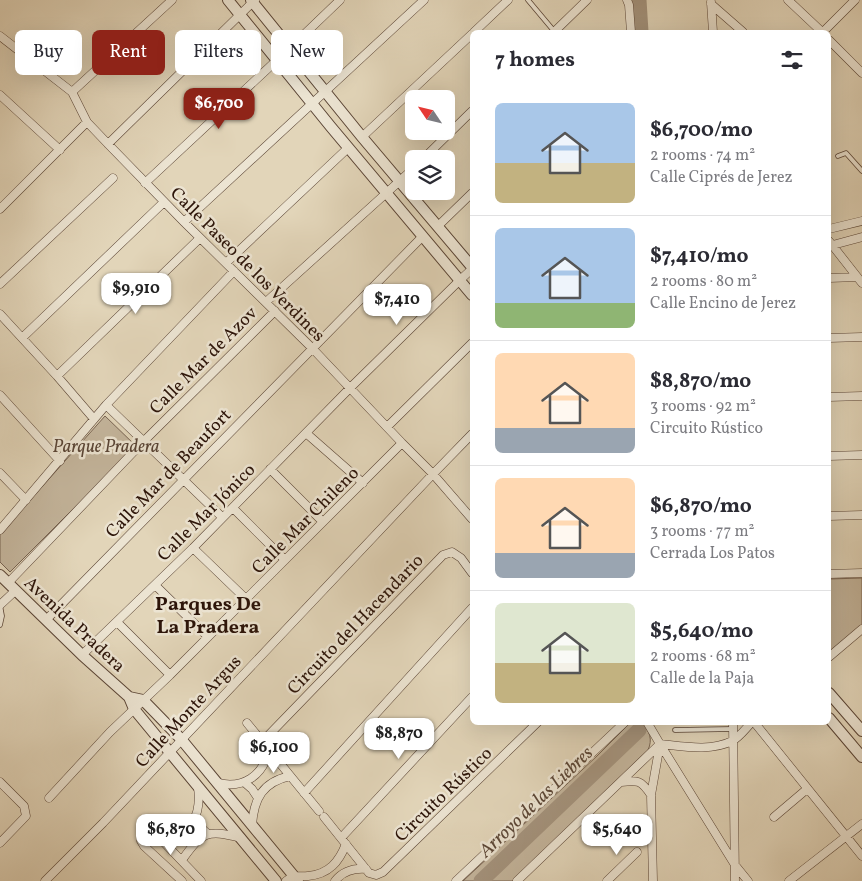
<!DOCTYPE html>
<html lang="en">
<head>
<meta charset="utf-8">
<style>
	:root { --surface:#fff; --page:#f2f2f3; --text:#2b2b33; --muted:#7c7c81; --line:#e1e1e2; --accent:#8f2418 }
	body { margin:0; font-family:Vollkorn,serif; background:var(--page); color:var(--text); height:100vh; display:flex; flex-direction:column; font-size:19px; white-space:nowrap }
	* { box-sizing:border-box; margin:0 }
	p { font-size:16px; color:var(--muted) }
	.icon { flex:none; width:28px; height:28px; fill:none; stroke:currentColor; stroke-width:2; stroke-linecap:round; stroke-linejoin:round }
	.map { position:relative; flex:1; overflow:hidden }
	.details { position:absolute; left:470px; top:30px; width:361px; height:695px; display:flex; flex-direction:column; background:var(--surface); border-radius:8px; box-shadow:0 5px 20px #0002 }
	.details>* { flex:none }
	.guide { position:absolute; left:15px; top:30px; width:380px; height:45px; display:flex; gap:10px }
	.needle { width:32px; rotate:305deg }
	.fabs { position:absolute; left:405px; top:90px; display:grid; gap:10px }
	.fabs a { display:grid; place-items:center; width:50px; height:50px; border-radius:8px; background:var(--surface); box-shadow:0 5px 20px #0002; font-size:25px }
	.price { position:absolute; translate:-50% -42px; padding:0 11px; border-radius:10px; background:#fff; color:#222; font-size:16px; line-height:32px; filter:drop-shadow(0 1px 2px #0008) }
	.price::after { content:''; position:absolute; left:50%; top:30px; width:15px; height:11px; margin-left:-8px; background:inherit; clip-path:polygon(0 0,100% 0,50% 100%) }
	.price.current { background:var(--accent); color:#fff }
	ul { padding:0; list-style:none }
	li { display:flex; align-items:center; gap:15px; height:125px; padding:0 25px }
	li+li { border-top:1px solid var(--line) }
	li span { display:grid; place-items:center; flex:none; width:140px; height:100px; border-radius:8px; color:#555 }
	li>.icon { margin-inline-start:auto }
	span .icon { width:60px; height:60px; fill:#fffc; stroke-width:1 }
	li b { font-size:21px }
	h2 { display:flex; justify-content:space-between; align-items:center; height:60px; padding:0 25px; font-size:21px }
	.chip { padding:0 18px; border-radius:8px; background:var(--surface); box-shadow:0 5px 20px #0002; font-size:18px; line-height:45px }
	.chip.current { background:var(--accent); color:#fff }
	.map>svg:first-child { display:block }
</style>
</head>
<body>
<div class="map">
<svg width="862" height="881" viewBox="0 0 862 881">
	<rect width="100%" height="100%" fill="#e2d5b9"/>
	<filter id="stains"><feTurbulence type="fractalNoise" baseFrequency=".004" numOctaves="4"/><feColorMatrix values="0 0 0 0 .2 0 0 0 0 .09 0 0 0 0 .02 0 0 0 .5 -.17"/></filter>
	<radialGradient id="worn" r=".72"><stop offset=".6" stop-color="#630" stop-opacity="0"/><stop offset="1" stop-color="#630" stop-opacity=".3"/></radialGradient>
	<path fill="#c3b49b" stroke="#786452" d="M105 416 136 446 10 572 0 562V534Z
		M862 578V629L829 656V579Z
		M630 723H644C649 732 653 739 648 750L512 881H463L597 756Z"/>
	<g fill="none" stroke-linecap="round" stroke-linejoin="round">
		<path stroke="#a4937d" stroke-width="15" d="M639 0 641 32
			M481 881 639 730"/>
		<defs>
			<path id="service" d="M528 0 554 31
				M838 156 846 153 862 171
				M0 625 2 616 0 605
				M675 730 733 729"/>
			<path id="minor" d="M627 0 629 5 631 32
				M788 0 822 32
				M711 2 713 32
				M711 4 743 32
				M474 32 508 0
				M554 32 587 0
				M823 32 855 0
				M0 36 72 92 87 122 108 144 184 222 312 348 402 443 433 474 472 519
				M829 40 862 73
				M290 48 340 0
				M72 92 172 0
				M0 95 60 150
				M362 137 472 34
				M108 144 255 0
				M423 159 472 111
				M145 183 277 60
				M0 209 87 122
				M184 222 424 0
				M438 226 472 193
				M829 229 862 221
				M829 241 862 283
				M829 246 862 237
				M226 263 348 148
				M829 278 857 277
				M0 284 113 178
				M266 302 414 168
				M0 314 57 376 94 419
				M22 338 164 202
				M829 338 862 337
				M57 376 200 238
				M0 395 60 461
				M829 397 862 396
				M106 405 222 517
				M387 427 472 343
				M306 433 363 483
				M829 456 862 455
				M270 469 323 522
				M0 473 26 500
				M233 508 285 560
				M829 516 862 515
				M0 530 106 405 234 271
				M193 548 246 599
				M829 574 862 573
				M8 583 143 442 275 311
				M155 585 208 637
				M0 605 15 591
				M46 620 423 236
				M117 622 170 675
				M82 655 193 548 350 388 460 280 472 269
				M829 657 862 629
				M647 722 660 744 735 865 748 881
				M733 722 735 881
				M754 722 862 856
				M247 723 319 811
				M262 742 443 555 452 552 461 558 472 573
				M660 744C682 746 710 752 732 741 739 738 746 728 752 722
				M0 782 24 806 26 816 0 843
				M244 782 252 789 258 798
				M621 782C638 780 641 780 651 795
				M218 783C243 789 263 776 269 750
				M304 793 472 608
				M49 798 110 732 170 675 402 443
				M324 817 369 873 376 875 383 872 538 722
				M774 817 807 789
				M195 819 198 825 208 834
				M252 825C254 798 263 782 290 776
				M341 838 472 697
				M166 843C191 827 202 819 198 787
				M182 860C202 832 207 829 241 838
				M45 881 103 823 433 474 472 434
				M182 881 144 846 141 841 142 834 146 831 154 832 201 881
				M286 881C295 874 297 877 308 876 329 874 339 862 346 844
				M335 881C343 871 353 868 366 869
				M456 881 625 722
				M517 881 660 744
				M607 881 637 852
				M653 881 651 795 660 744
				M789 881 862 824"/>
			<path id="tertiary" d="M228 0 331 127 472 295
				M251 0 362 137 472 267
				M0 575 82 655 129 697 143 700 181 739 298 881
				M829 693 862 731
				M129 697 134 709 276 881
				M829 718 862 757"/>
		</defs>
		<use href="#service" stroke="#5a4435" stroke-width="5.5"/>
		<use href="#minor" stroke="#5a4435" stroke-width="9"/>
		<use href="#tertiary" stroke="#5a4435" stroke-width="12"/>
		<use href="#service" stroke="#ece4d2" stroke-width="4"/>
		<use href="#minor" stroke="#ece4d2" stroke-width="8"/>
		<use href="#tertiary" stroke="#ece4d2" stroke-width="10"/>
	</g>
	<g text-anchor="middle" stroke-width="5" stroke-linejoin="round" paint-order="stroke">
		<g font-size="18" fill="#2c1409" stroke="#ece4d2">
			<text transform="translate(248 264) rotate(45)" y="6">Calle Paseo de los Verdines</text>
			<text transform="translate(203 360) rotate(-45)" y="6">Calle Mar de Azov</text>
			<text transform="translate(168 473) rotate(-46)" y="6">Calle Mar de Beaufort</text>
			<text transform="translate(206 512) rotate(-45)" y="6">Calle Mar Jónico</text>
			<text transform="translate(305 520) rotate(-45)" y="6">Calle Mar Chileno</text>
			<text transform="translate(75 624) rotate(43)" y="6">Avenida Pradera</text>
			<text transform="translate(355 624) rotate(-46)" y="6">Circuito del Hacendario</text>
			<text transform="translate(188 711) rotate(-47)" y="6">Calle Monte Argus</text>
			<text transform="translate(443 794) rotate(-44)" y="6">Circuito Rústico</text>
		</g>
		<g font-size="18" font-style="italic" fill="#594435" stroke="#ece4d2">
			<text x="106" y="452">Parque Pradera</text>
		</g>
		<g font-size="19" font-style="italic" fill="#5c4737" stroke="#ece4d2">
			<text transform="translate(535 801) rotate(-44)" y="7">Arroyo de las Liebres</text>
		</g>
		<g font-size="20" font-weight="bold" fill="#2c1409" stroke="#ece4d2">
			<text x="208" y="610">Parques De<tspan x="208" dy="23">La Pradera</tspan></text>
		</g>
	</g>
	<rect width="100%" height="100%" filter="url(#stains)"/>
	<rect width="100%" height="100%" fill="url(#worn)"/>
</svg>
<div class="fabs">
<a><svg class="needle" viewBox="-14 -14 28 28"><path d="M0-13l5 13h-10z" fill="#e53935"/><path d="M0 13l5-13h-10z" fill="#7c7c81"/></svg></a>
<a><svg class="icon" aria-label="layers" viewBox="0 0 24 24"><path d="M12 4l9 5-9 5-9-5zM3 14l9 5 9-5"/></svg></a>
</div>
<b class="price current" style="left:219px;top:130px">$6,700</b>
<b class="price" style="left:136px;top:315px">$9,910</b>
<b class="price" style="left:397px;top:326px">$7,410</b>
<b class="price" style="left:399px;top:760px">$8,870</b>
<b class="price" style="left:274px;top:774px">$6,100</b>
<b class="price" style="left:171px;top:856px">$6,870</b>
<b class="price" style="left:617px;top:856px">$5,640</b>
<div class="guide">
<a class="chip">Buy</a>
<a class="chip current">Rent</a>
<a class="chip">Filters</a>
<a class="chip">New</a>
</div>
<section class="details">
<h2>7 homes<svg class="icon" aria-label="filters" viewBox="0 0 24 24"><path d="M4 7h16M4 17h16"/><circle cx="9" cy="7" r="2"/><circle cx="15" cy="17" r="2"/></svg></h2>
<ul>
<li><span style="background:linear-gradient(#a9c7e8 60%,#c2b280 0)"><svg class="icon" aria-label="home" viewBox="0 0 24 24"><path d="M3 11l9-7 9 7M6 9v11h12V9"/></svg></span><div><b>$6,700/mo</b><p>2 rooms · 74 m²</p><p>Calle Ciprés de Jerez</p></div></li>
<li><span style="background:linear-gradient(#a9c7e8 75%,#8fb573 0)"><svg class="icon" aria-label="home" viewBox="0 0 24 24"><path d="M3 11l9-7 9 7M6 9v11h12V9"/></svg></span><div><b>$7,410/mo</b><p>2 rooms · 80 m²</p><p>Calle Encino de Jerez</p></div></li>
<li><span style="background:linear-gradient(#ffd9b3 75%,#9aa5b1 0)"><svg class="icon" aria-label="home" viewBox="0 0 24 24"><path d="M3 11l9-7 9 7M6 9v11h12V9"/></svg></span><div><b>$8,870/mo</b><p>3 rooms · 92 m²</p><p>Circuito Rústico</p></div></li>
<li><span style="background:linear-gradient(#ffd9b3 75%,#9aa5b1 0)"><svg class="icon" aria-label="home" viewBox="0 0 24 24"><path d="M3 11l9-7 9 7M6 9v11h12V9"/></svg></span><div><b>$6,870/mo</b><p>3 rooms · 77 m²</p><p>Cerrada Los Patos</p></div></li>
<li><span style="background:linear-gradient(#dfe7d0 60%,#c2b280 0)"><svg class="icon" aria-label="home" viewBox="0 0 24 24"><path d="M3 11l9-7 9 7M6 9v11h12V9"/></svg></span><div><b>$5,640/mo</b><p>2 rooms · 68 m²</p><p>Calle de la Paja</p></div></li>
</ul>
</section>
</div>
</body>
</html>
